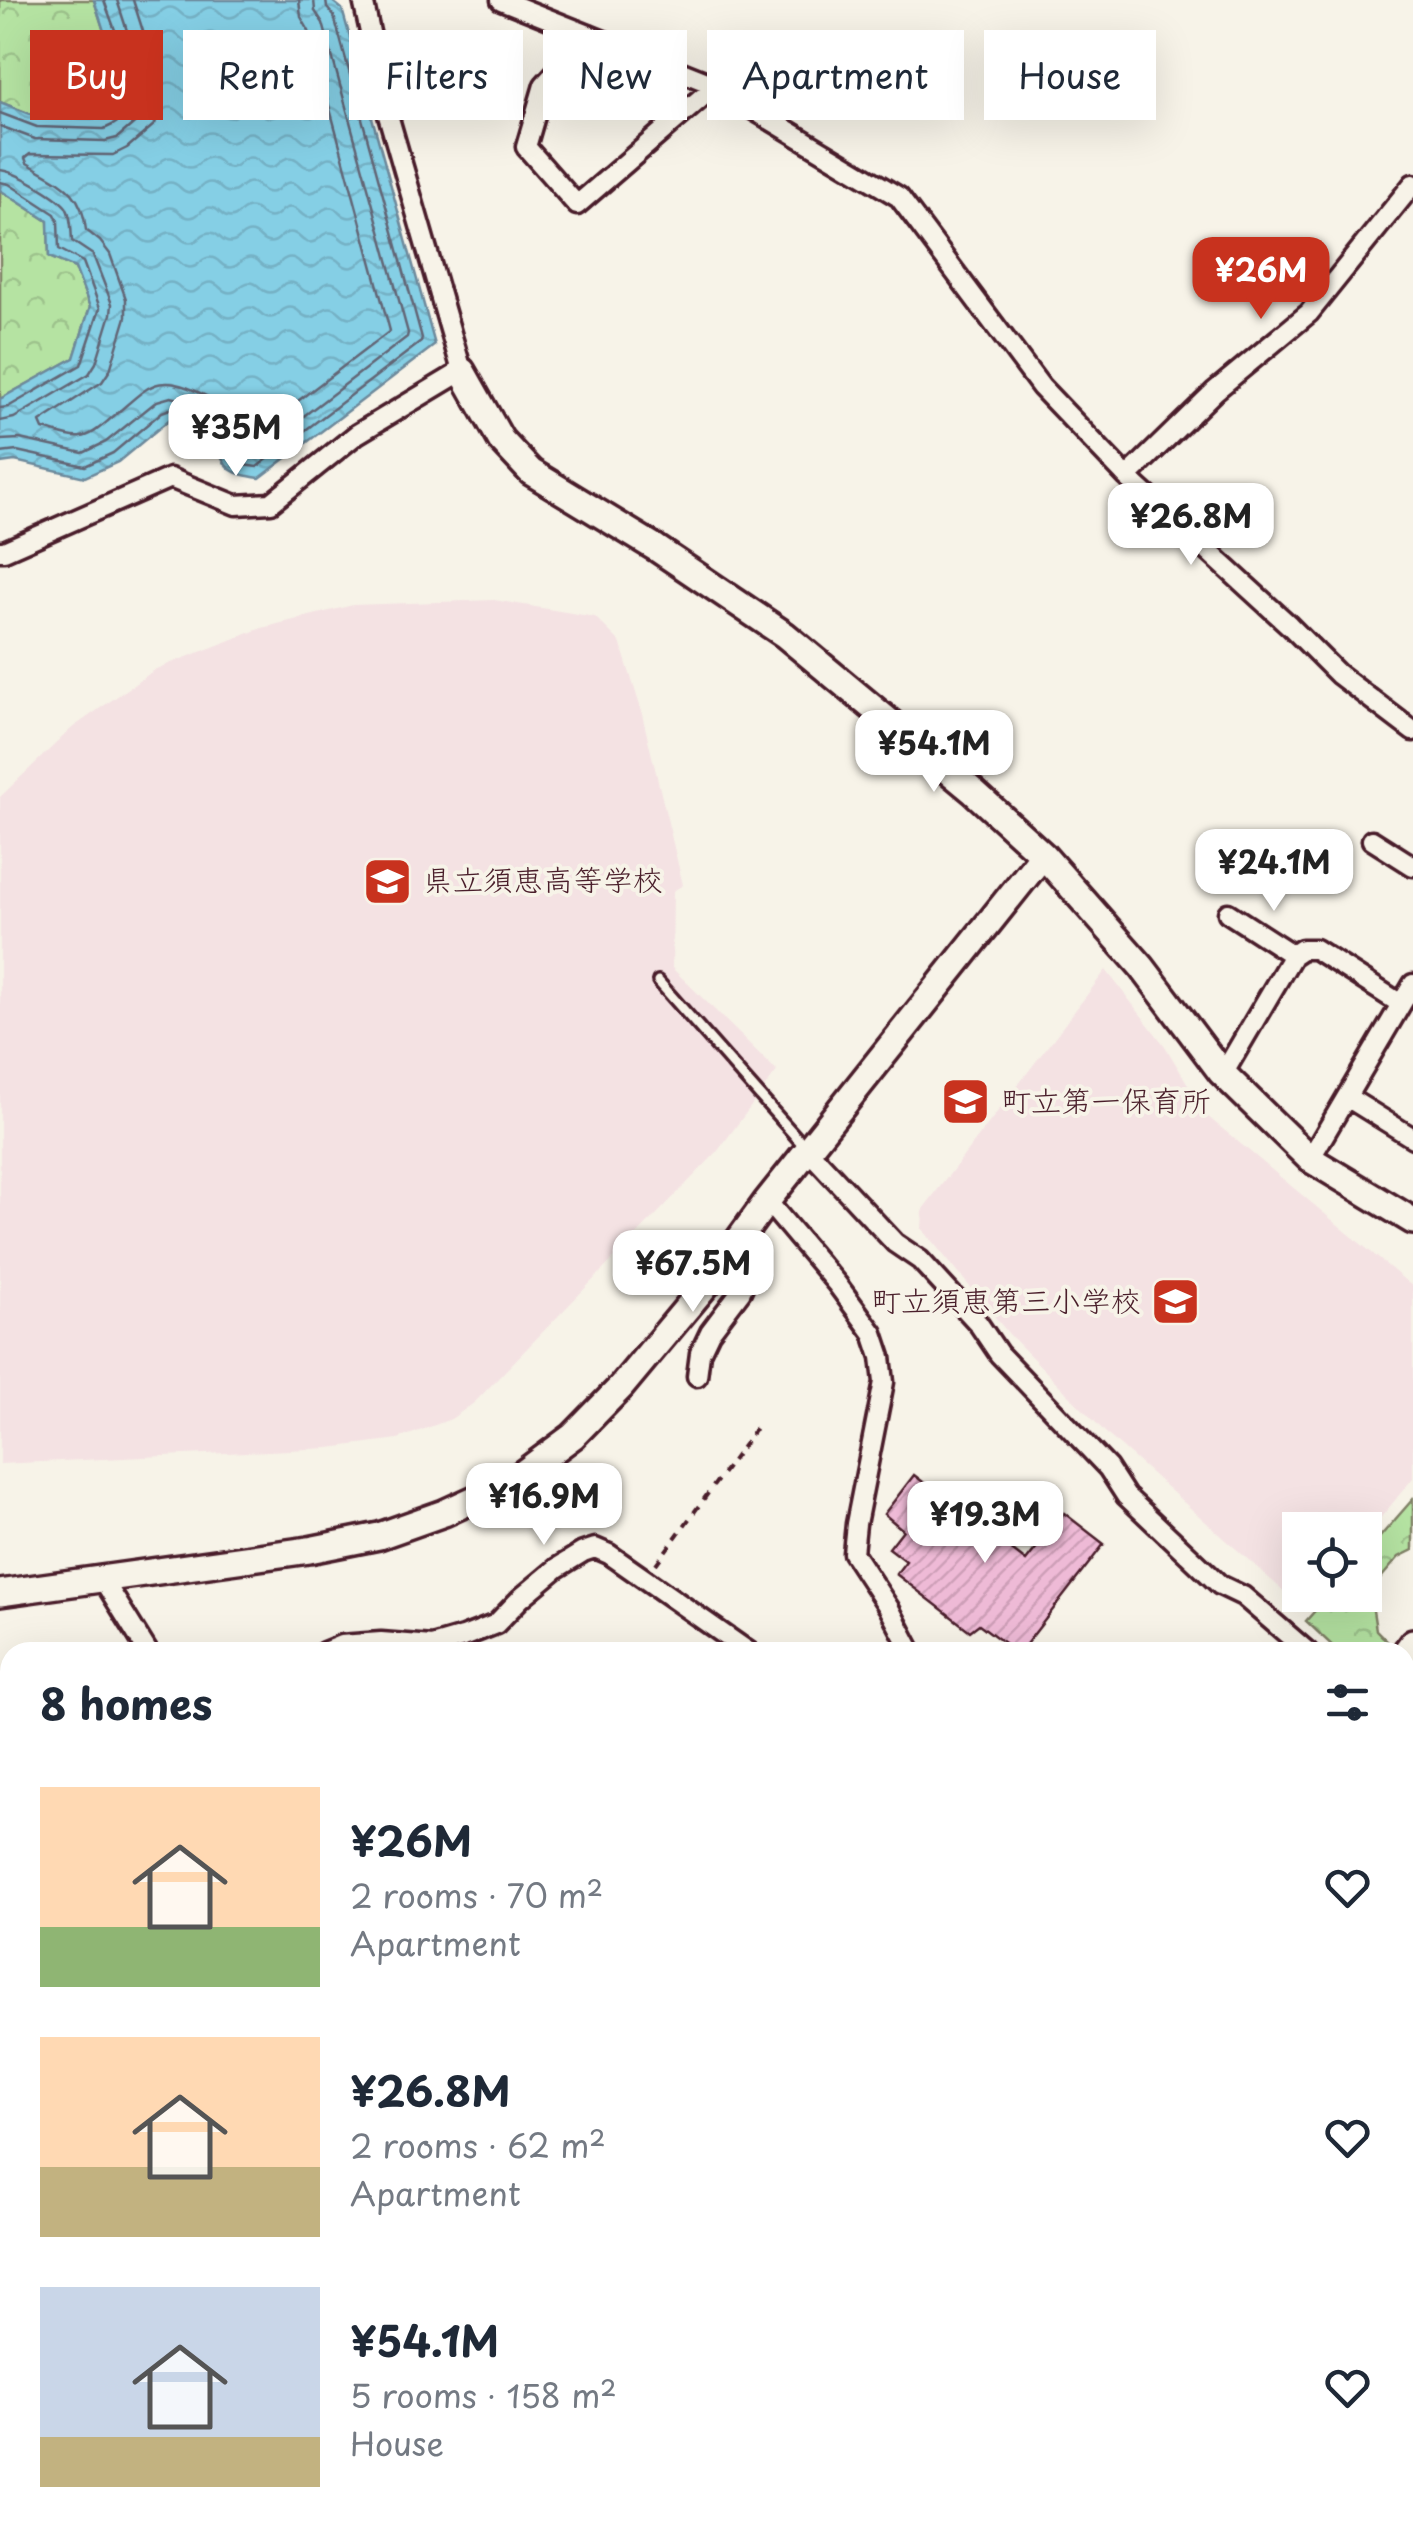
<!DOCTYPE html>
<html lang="en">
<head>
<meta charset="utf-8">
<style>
	:root { --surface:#fff; --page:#f6f6f7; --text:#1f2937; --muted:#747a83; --accent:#c8321e }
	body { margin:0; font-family:"Playpen Sans","Klee One",sans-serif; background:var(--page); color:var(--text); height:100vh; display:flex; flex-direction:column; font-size:38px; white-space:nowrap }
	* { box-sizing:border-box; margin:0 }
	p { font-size:32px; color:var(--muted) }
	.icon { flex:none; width:55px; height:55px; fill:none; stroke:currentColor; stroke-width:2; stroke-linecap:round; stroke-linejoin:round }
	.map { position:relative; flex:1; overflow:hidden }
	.details { position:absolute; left:0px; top:1642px; width:1415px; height:892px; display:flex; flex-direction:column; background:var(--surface); border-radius:30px 30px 0 0; box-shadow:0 10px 40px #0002 }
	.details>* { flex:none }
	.top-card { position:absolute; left:30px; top:30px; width:1355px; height:90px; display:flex; gap:20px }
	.controls { position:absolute; left:1282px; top:1512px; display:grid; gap:20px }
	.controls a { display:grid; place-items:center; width:100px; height:100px; border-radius:0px; background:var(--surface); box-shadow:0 10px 40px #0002; font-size:50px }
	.price { position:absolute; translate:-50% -85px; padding:0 22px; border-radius:20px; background:#fff; color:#222; font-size:32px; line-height:65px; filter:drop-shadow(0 2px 5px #0008) }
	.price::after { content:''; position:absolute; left:50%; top:60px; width:30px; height:22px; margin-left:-15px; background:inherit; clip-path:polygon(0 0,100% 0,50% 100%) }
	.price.on { background:var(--accent); color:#fff }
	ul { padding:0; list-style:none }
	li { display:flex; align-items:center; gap:30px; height:250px; padding:0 40px }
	li span { display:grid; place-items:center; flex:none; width:280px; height:200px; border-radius:0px; color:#555 }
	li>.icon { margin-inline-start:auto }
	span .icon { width:120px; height:120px; fill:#fffc; stroke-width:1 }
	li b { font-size:42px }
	h2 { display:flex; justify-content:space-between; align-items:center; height:120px; padding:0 40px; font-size:42px }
	.chip { padding:0 35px; border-radius:0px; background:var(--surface); box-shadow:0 10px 40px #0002; font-size:35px; line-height:90px }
	.chip.on { background:var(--accent); color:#fff }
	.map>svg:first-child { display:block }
</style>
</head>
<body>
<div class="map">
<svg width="1413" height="2533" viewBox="0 0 1413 2533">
	<defs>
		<pattern id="forest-crowns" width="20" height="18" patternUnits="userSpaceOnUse" patternTransform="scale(2.5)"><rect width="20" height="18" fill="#b5e3a2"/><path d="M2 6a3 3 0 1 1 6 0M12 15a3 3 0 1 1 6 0" fill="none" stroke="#9dc28c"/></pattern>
		<pattern id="water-waves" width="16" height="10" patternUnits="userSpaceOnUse" patternTransform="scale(2.5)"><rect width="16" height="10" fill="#85cfe5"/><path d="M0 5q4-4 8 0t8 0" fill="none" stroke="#74b1c5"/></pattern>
		<pattern id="building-hatch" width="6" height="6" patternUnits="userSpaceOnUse" patternTransform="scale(2.5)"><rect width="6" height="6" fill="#eebad6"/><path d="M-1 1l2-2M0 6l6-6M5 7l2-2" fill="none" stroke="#ce9fb8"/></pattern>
	</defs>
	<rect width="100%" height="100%" fill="#f7f3e8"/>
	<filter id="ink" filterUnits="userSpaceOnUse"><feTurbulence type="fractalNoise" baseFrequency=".01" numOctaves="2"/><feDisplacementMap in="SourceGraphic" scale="20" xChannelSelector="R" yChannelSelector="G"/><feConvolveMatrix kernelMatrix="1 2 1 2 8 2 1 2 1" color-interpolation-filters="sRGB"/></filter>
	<g filter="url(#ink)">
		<path fill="#f4e2e3" d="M494 600 595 617 620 642 640 706 683 885 673 891 672 968 777 1071 717 1152 474 1403 451 1419 398 1439 329 1448 0 1464V797L72 728 156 669 262 628 353 605Z
			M1106 970 1165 1046 1207 1116 1413 1287V1478L1365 1537V1530H1300V1595H1317L1305 1610 1109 1436 1009 1334 922 1229 923 1209Z"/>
		<path fill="url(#forest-crowns)" stroke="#808166" stroke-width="2.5" d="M0 0H94L120 81 124 103 105 119 38 117 0 102Z
			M0 190 48 221 49 257 75 268 90 307 74 358 0 399Z
			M1413 1499V1550L1399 1557 1380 1579 1372 1604 1376 1630 1393 1647 1390 1652H1339L1306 1621 1329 1595H1365V1554Z"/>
		<path fill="url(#water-waves)" stroke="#6d899b" stroke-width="2.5" d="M94 0H331L342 9 435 345 260 478C232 474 224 471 216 443L170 419 118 462 85 477 15 461 0 463V399L74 358 90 307 75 268 49 257 48 221 0 190V102L38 117 105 119 124 104 120 81Z"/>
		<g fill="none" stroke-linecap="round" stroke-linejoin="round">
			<path stroke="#626575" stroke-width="2.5" d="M133 0 157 75 161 105 155 124 127 148 113 155 30 154 25 158 27 163C59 183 82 188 86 230L100 241 110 254 126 299V317L110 370 102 382 40 422 43 429C53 431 70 439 81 437 91 436 101 427 108 421 151 385 155 369 210 398 228 407 242 413 252 431L257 432 390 331 309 31 301 17 299 0
				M0 113 37 127 104 129C114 125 132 115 134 103 136 80 112 24 104 0
				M0 126 35 139 105 141 117 138 139 119 146 104 142 77 117 0
				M0 170C15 171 56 195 66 207 72 217 71 230 72 241L93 255 112 304 111 314 96 363 89 374 14 418 0 421
				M0 182 9 184 55 214 58 221 59 249 83 262 100 308 81 365 8 407 0 408
				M0 440 20 439 83 453 106 442 157 401 171 397 180 399 229 425 235 432 241 448 254 454 407 337 408 333 323 23 315 11 314 0
				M0 453 17 451 85 466 113 453 162 412 170 409 221 435 230 456 243 465 257 467 421 342 422 338 334 16 327 8 326 0"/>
		</g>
		<path fill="url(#building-hatch)" stroke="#4a1f2b" stroke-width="2.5" d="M914 1475 1026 1561 1064 1513 1104 1544 1020 1652H1016L979 1624 970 1631 896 1574 906 1561 889 1548 903 1530 884 1514Z"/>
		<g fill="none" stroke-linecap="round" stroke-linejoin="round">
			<defs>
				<path id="lane" d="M658 981 806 1148"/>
				<path id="street" d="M501 0 707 82 899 197 1041 387 1127 477 1289 625 1338 674 1413 731
					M589 35 544 85 526 147 577 205 715 86
					M1127 477 1215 391 1309 313 1413 184
					M0 551H4L170 478 236 505 271 503 357 434 462 371 388 115 363 0
					M1372 840 1413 866
					M1228 913 1293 955
					M1221 1072 1229 1064 1293 955 1302 949H1315L1401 1004
					M1347 1097 1413 1138
					M808 1150 895 1243 920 1260 978 1323 999 1354 1108 1468 1126 1496 1220 1585 1243 1596 1308 1652
					M1310 1159 1413 984
					M767 1201 837 1284 873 1333 881 1357 884 1382 856 1524 853 1553 889 1608 912 1652
					M697 1376 700 1353 710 1332 741 1291 751 1268 732 1248
					M102 1578 148 1652
					M324 1652 341 1645 381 1642 432 1646 463 1637 496 1624 521 1598 557 1568 583 1552 595 1548 609 1554 749 1652
					M1405 1724 1413 1729
					M1405 2104 1413 2109
					M1405 2204 1413 2210
					M1405 2259 1413 2265
					M1405 2327 1413 2316
					M1405 2357 1413 2362
					M1405 2452 1413 2458
					M372 2525 378 2533
					M1133 2525 1139 2533
					M1231 2525 1237 2533"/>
				<path id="secondary" d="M462 371 501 440 531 472 656 548 785 635 974 792 1043 855 1142 967 1221 1072 1310 1159 1413 1221
					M0 1593 309 1550 379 1536 444 1513 510 1483 573 1436 621 1387 706 1285 767 1201 1043 855
					M1405 1653 1413 1642
					M0 2340H3
					M0 2417 10 2431
					M76 2525 82 2533"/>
				<path id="primary" d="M680 2525 707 2533"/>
				<path id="highway" d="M0 2147 10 2165
					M0 2260 10 2276
					M0 2302 10 2321
					M122 2525 126 2533
					M173 2525 179 2533
					M226 2525 231 2533
					M276 2525 283 2533"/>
			</defs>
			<use href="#lane" stroke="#4a1f2b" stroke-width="16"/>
			<use href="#street" stroke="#4a1f2b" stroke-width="25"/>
			<use href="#secondary" stroke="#4a1f2b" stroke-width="32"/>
			<use href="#primary" stroke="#4a1f2b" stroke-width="38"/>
			<use href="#highway" stroke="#4a1f2b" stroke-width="40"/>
			<path stroke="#4a1f2b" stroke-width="4" stroke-dasharray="8 8" stroke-linecap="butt" d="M656 1564 759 1424
				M0 1993 10 2015"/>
			<use href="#lane" stroke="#f7f3e8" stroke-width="9"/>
			<use href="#street" stroke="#f7f3e8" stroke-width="18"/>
			<use href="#secondary" stroke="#f7f3e8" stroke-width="25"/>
			<use href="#primary" stroke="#fbdf96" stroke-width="30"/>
			<use href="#highway" stroke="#fbdf96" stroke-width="32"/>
		</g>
	</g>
	<defs>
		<symbol id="school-square" viewBox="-11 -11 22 22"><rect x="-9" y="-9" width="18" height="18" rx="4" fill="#c8321e" stroke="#f7f3e8"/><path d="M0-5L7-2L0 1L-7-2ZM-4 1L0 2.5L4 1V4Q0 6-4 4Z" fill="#fff"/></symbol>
	</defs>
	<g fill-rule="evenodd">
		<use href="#school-square" x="360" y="854" width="55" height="55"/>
		<use href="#school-square" x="938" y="1074" width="55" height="55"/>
		<use href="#school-square" x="1148" y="1274" width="55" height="55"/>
	</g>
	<g text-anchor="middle" stroke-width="8" stroke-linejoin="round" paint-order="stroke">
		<g font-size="30" fill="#4a1f2b" stroke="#f7f3e8" text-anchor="start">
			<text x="423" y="891">県立須恵高等学校</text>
			<text x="1001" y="1112">町立第一保育所</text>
			<text x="1141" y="1312" text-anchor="end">町立須恵第三小学校</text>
		</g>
	</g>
</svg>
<div class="controls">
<a><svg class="icon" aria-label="locate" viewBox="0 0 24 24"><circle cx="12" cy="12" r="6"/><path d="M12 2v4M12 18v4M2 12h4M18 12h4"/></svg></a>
</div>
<b class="price on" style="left:1261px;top:322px">¥26M</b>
<b class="price" style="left:236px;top:479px">¥35M</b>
<b class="price" style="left:1191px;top:568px">¥26.8M</b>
<b class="price" style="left:934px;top:795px">¥54.1M</b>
<b class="price" style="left:1274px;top:914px">¥24.1M</b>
<b class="price" style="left:693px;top:1315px">¥67.5M</b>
<b class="price" style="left:544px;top:1548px">¥16.9M</b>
<b class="price" style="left:985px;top:1566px">¥19.3M</b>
<div class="top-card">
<a class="chip on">Buy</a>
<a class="chip">Rent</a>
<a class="chip">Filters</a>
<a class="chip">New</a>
<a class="chip">Apartment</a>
<a class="chip">House</a>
</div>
<section class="details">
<h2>8 homes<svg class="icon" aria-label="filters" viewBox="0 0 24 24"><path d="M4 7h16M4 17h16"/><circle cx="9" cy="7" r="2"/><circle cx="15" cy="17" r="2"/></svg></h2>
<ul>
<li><span style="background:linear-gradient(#ffd9b3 70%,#8fb573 0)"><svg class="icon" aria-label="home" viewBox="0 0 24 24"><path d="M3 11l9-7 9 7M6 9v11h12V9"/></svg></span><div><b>¥26M</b><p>2 rooms · 70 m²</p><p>Apartment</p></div><svg class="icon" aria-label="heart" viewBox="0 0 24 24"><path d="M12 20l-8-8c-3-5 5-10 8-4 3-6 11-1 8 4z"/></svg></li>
<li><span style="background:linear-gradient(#ffd9b3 65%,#c2b280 0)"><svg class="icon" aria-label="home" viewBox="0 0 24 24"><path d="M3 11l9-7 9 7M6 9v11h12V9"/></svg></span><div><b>¥26.8M</b><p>2 rooms · 62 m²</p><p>Apartment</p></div><svg class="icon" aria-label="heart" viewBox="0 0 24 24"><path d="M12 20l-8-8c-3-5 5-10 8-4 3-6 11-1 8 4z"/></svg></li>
<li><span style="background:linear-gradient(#c9d6e8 75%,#c2b280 0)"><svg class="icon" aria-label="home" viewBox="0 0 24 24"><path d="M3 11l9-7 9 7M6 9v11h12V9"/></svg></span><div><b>¥54.1M</b><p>5 rooms · 158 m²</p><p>House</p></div><svg class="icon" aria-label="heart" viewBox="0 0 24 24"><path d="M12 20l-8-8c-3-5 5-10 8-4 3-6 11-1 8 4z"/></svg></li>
</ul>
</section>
</div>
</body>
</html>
